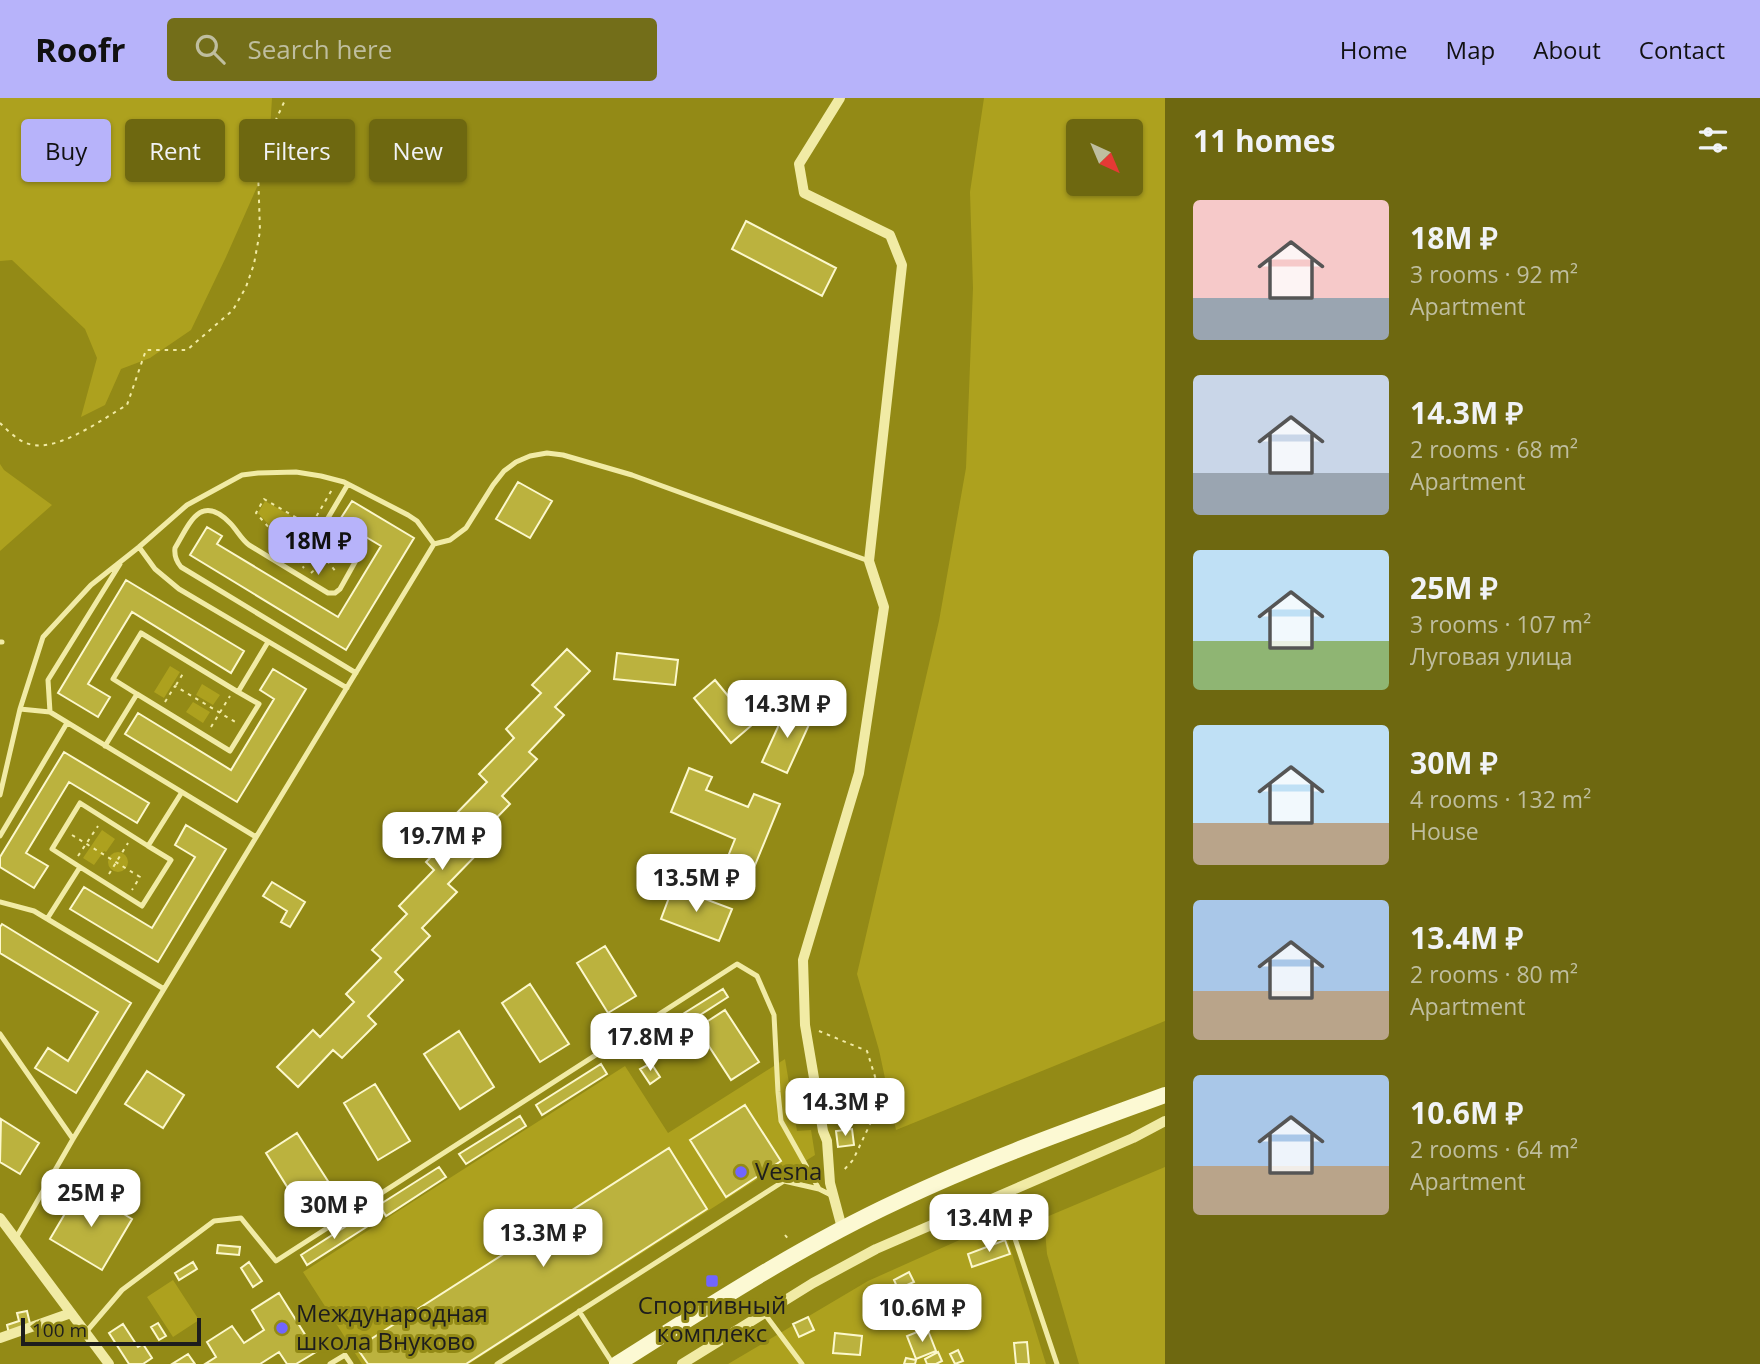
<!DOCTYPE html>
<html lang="en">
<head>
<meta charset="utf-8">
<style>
	:root { --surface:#6e6810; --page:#736e19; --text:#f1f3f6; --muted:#bfbe9f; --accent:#b7b3fa }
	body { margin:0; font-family:"Open Sans",sans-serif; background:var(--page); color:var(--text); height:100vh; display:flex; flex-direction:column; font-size:26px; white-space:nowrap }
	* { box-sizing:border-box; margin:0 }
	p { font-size:23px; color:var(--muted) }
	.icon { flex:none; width:38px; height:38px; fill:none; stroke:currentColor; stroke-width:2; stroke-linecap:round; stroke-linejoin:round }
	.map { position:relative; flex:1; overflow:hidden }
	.details { display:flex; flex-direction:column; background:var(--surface); width:595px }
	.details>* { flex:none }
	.hud { position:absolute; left:21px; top:21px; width:665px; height:63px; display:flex; gap:14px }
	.needle { width:46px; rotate:136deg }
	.fabs { position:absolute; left:1066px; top:21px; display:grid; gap:14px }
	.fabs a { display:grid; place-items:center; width:77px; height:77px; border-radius:7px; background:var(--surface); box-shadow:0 2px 5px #0004; font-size:35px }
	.scale { position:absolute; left:21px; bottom:18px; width:180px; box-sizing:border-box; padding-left:7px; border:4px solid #1d1d1d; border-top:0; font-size:19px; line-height:24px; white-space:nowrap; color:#1d1d1d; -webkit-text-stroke:5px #938a16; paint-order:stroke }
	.price { position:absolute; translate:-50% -60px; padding:0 16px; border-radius:14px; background:#fff; color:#222; font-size:23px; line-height:46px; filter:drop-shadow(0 2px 4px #0008) }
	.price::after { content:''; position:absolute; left:50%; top:42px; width:21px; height:16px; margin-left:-10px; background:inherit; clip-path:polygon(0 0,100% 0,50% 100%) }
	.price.selected { background:var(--accent); color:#111 }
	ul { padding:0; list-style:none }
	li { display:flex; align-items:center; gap:21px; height:175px; padding:0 28px }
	li span { display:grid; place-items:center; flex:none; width:196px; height:140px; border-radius:7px; color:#555 }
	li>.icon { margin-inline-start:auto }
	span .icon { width:84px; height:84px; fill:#fffc; stroke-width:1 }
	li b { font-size:30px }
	h2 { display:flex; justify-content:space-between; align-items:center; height:84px; padding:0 28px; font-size:30px }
	.tag { padding:0 24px; border-radius:7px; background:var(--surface); box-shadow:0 2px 5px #0004; font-size:24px; line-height:63px }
	.tag.selected { background:var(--accent); color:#111 }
	header { display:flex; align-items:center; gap:42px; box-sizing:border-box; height:98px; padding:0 35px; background:var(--accent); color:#111 }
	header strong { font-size:33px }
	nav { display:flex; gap:38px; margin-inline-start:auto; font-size:24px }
	.search { width:490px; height:63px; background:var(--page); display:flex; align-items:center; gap:18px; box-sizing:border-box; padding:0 24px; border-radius:7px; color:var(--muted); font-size:26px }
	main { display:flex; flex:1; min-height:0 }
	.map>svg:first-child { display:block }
</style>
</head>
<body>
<header>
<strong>Roofr</strong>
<div class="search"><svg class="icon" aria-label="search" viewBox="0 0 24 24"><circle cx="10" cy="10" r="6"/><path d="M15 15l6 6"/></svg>Search here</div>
<nav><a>Home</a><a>Map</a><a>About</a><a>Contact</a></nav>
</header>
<main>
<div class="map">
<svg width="1165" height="1266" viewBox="0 0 1165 1266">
	<rect width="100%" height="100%" fill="#938a16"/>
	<path fill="#ada11e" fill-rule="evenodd" d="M0 0H272L268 64 226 159 191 232 150 260 121 271 105 307 81 319 97 260 85 231 12 162 0 163Z
		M984 0H1165V923L896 1032 879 952 857 876 939 523 966 370 973 190 970 94ZM1130 33V86H1078V33Z
		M0 366 4 372 52 407 0 453Z
		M265 403 309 428 305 435 287 447 258 415Z
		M170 568 180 574 164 600 154 594Z
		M202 586 220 597 213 607 196 597Z
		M193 604 210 614 203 625 186 614Z
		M102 732 115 741 106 754 104 753 94 767 83 760Z
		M108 764a10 10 0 1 1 20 0a10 10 0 1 1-20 0Z
		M785 961 797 1033 811 1032 815 1057 788 1074 781 1066 469 1266H362L303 1174 625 968 668 1035Z
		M1165 1069V1266H1079L1047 1156 1044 1120Z
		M1002 1123 1046 1266H728L868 1183Z
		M173 1182 199 1222 173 1239 147 1199Z"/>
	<path fill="#bbb23e" stroke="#fcf8cc" stroke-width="2" d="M746 123 836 170 822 198 732 151Z
		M518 384 552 403 530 440 496 421Z
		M352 403 414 440 346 552 190 457 207 429 222 438 217 446 338 519 381 448 339 423Z
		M126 482 244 553 231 575 132 514 88 586 110 599 98 619 58 595Z
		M567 551 590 573 555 609 564 617 529 654 537 661 502 698 510 706 475 742 483 750 448 786 457 794 422 830 430 838 395 874 403 882 368 918 376 926 342 960 333 952 298 989 277 969 313 932 320 939 354 904 346 896 381 860 372 852 407 816 399 808 434 772 426 764 461 728 452 720 487 684 479 676 514 640 506 631 541 595 532 587Z
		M617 555 678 562 675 587 614 581Z
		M273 571 306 591 237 704 125 636 138 615 231 672 274 601 260 592Z
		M715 582 752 627 731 645 694 600Z
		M787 609 812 620 787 675 762 664Z
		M64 654 149 705 137 725 69 684 26 755 48 768 34 790 0 769V759Z
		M689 670 712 679 706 692 748 709 754 696 780 706 751 777 725 766 735 741 671 714Z
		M186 727 226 751 158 864 70 811 84 789 152 830 195 759 175 747Z
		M272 784 305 804 290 829 281 824 287 813 263 798Z
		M673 789 732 811 719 843 661 821Z
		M2 826 131 905 76 995 35 970 48 950 68 963 98 914 0 855V829Z
		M605 848 636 898 608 915 577 865Z
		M530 886 569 946 540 964 502 905Z
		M723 891 728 899 683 928 678 919Z
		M725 912 759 964 731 982 697 930Z
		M659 931 664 939 637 956 632 948Z
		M459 933 494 989 460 1011 424 956Z
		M651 965 660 979 650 986 640 971Z
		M601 966 607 976 542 1017 536 1007Z
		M147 973 184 997 163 1030 125 1006Z
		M375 986 410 1043 378 1062 344 1005Z
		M745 1007 781 1063 726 1099 690 1042Z
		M520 1018 526 1028 466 1066 459 1056Z
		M1 1021 39 1045 20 1076 0 1064Z
		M852 1031 854 1047 838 1049 836 1033Z
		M297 1035 333 1091 301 1111 266 1055Z
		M669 1050 707 1111 466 1266H368L357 1250Z
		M439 1069 446 1079 386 1118 379 1107Z
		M80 1090 132 1121 102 1172 50 1141Z
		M362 1118 368 1128 307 1167 301 1157Z
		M997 1127 999 1132 989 1136 988 1131Z
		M1005 1142 1010 1156 972 1169 968 1156Z
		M218 1147 240 1149 239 1157 217 1155Z
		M193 1164 197 1171 179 1182 175 1175Z
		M249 1164 262 1183 253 1189 241 1170Z
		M909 1174 914 1184 898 1191 894 1182Z
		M279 1195 316 1254 296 1266H287L279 1254 260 1266H205L216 1259 207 1244 232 1228 244 1245 264 1232 252 1212Z
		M27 1213 31 1230 9 1236 7 1227 19 1223 17 1215Z
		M808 1219 814 1232 799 1239 793 1226Z
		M158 1225 166 1238 159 1242 151 1229Z
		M123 1226 138 1249 143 1246 152 1260 143 1266H129L109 1235Z
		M927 1230 936 1253 916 1261 907 1238Z
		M835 1235 862 1238 860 1257 833 1255Z
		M1027 1244 1029 1266H1016L1014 1245Z
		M958 1252 963 1263 955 1266 950 1256Z
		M938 1254 942 1263 936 1266H927L925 1261Z
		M188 1256 195 1266H172Z
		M906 1260 916 1262 915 1266H904Z"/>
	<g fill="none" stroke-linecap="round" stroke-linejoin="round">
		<path stroke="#f1eba5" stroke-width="2" stroke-dasharray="3.5 5" stroke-linecap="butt" d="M0 325C7 332 16 341 26 345 55 357 102 321 127 307L146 252H187L233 212 246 189 254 166 260 133 258 72 274 26 286 0
			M311 428 264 401 256 415 287 450 306 436 333 390
			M306 436 337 475
			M280 457 287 450 304 470
			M305 457 325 440
			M328 464 343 451
			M311 475 325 462
			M176 587 184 574
			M165 604 175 588 237 625
			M211 629 230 598
			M72 737 140 779 132 792
			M78 758 98 728
			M109 776 128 745
			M819 933 867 953 882 1001 853 1062 842 1074
			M785 1137 789 1142"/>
		<path stroke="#f1eba5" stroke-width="5" d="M348 386 328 420 326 428C334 441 353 443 359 457L340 491 335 495H328L249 447C241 441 237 432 230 425 200 394 189 427 175 450 174 458 176 463 181 469L356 575
			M139 449 155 471 179 491 347 590
			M120 466 48 582 50 614 256 739
			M0 544H2
			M137 596 230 653 259 606 238 594
			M20 611 50 614
			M105 648 137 596 113 581 141 535 238 594 268 544
			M0 697 20 611 43 539 91 487 139 449 187 407 242 377 258 375 296 374 321 378 344 384 408 417 417 423 434 446
			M0 738 67 625
			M80 769 142 808 171 762 148 748
			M0 804 34 813 164 891
			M47 821 80 769 52 751 80 705 148 748 182 694
			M0 936 73 1041
			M1000 1096 1057 1266
			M16 1140 73 1041 434 446 450 442 466 430 493 387 504 373 516 364 530 358 547 355 563 357 632 377 869 463
			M579 1213 613 1266
			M764 1215 802 1266
			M86 1234 122 1192 214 1123 241 1120 276 1163 737 866 757 878 774 917 778 994 781 1023 819 1091 831 1097
			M330 1266 345 1257 351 1266
			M497 1266 784 1083 819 1091"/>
		<path stroke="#f1eba5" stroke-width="10" d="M840 0 799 66 804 95 890 137 902 167 869 463 884 509 859 675 803 862 805 927 823 1033 827 1043 830 1085 842 1130
			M0 1120 71 1215
			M0 1240 71 1215 109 1266
			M682 1266 813 1185 876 1151 1133 1040 1165 1023"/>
		<path stroke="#fcf9d3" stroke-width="16" d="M617 1266C709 1208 799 1149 898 1103 984 1062 1075 1030 1165 997"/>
	</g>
	<g fill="#7165ff" stroke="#938a16" stroke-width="2.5">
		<circle cx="741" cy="1074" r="7"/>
		<rect x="705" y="1176" width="14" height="14" rx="3.5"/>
		<circle cx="282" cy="1230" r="7"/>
	</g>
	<g text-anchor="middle" stroke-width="6" stroke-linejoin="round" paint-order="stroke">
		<g font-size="24" fill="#1d1d1d" stroke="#938a16" text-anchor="start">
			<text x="755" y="1082">Vesna</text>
			<text x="712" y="1216" text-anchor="middle">Спортивный<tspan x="712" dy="28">комплекс</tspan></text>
			<text x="296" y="1224">Международная<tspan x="296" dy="28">школа Внуково</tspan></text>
		</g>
	</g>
</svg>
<div class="fabs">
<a><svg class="needle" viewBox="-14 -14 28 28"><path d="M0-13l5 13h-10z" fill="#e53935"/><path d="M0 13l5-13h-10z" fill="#bfbe9f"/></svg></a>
</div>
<div class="scale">100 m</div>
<b class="price selected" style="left:318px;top:479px">18M ₽</b>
<b class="price" style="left:787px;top:642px">14.3M ₽</b>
<b class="price" style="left:442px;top:774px">19.7M ₽</b>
<b class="price" style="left:696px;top:816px">13.5M ₽</b>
<b class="price" style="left:650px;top:975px">17.8M ₽</b>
<b class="price" style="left:845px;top:1040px">14.3M ₽</b>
<b class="price" style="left:91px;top:1131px">25M ₽</b>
<b class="price" style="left:334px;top:1143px">30M ₽</b>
<b class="price" style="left:989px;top:1156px">13.4M ₽</b>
<b class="price" style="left:543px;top:1171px">13.3M ₽</b>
<b class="price" style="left:922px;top:1246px">10.6M ₽</b>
<div class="hud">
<a class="tag selected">Buy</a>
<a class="tag">Rent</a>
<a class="tag">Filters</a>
<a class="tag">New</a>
</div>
</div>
<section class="details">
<h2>11 homes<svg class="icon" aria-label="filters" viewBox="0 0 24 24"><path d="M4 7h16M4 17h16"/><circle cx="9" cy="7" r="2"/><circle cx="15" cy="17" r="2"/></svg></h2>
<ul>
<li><span style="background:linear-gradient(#f6c9c9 70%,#9aa5b1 0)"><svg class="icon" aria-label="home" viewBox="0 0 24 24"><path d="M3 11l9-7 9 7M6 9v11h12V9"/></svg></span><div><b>18M ₽</b><p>3 rooms · 92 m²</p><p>Apartment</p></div></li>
<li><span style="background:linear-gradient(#c9d6e8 70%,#9aa5b1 0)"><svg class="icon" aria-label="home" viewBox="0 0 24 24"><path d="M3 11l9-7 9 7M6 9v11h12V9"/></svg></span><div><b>14.3M ₽</b><p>2 rooms · 68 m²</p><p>Apartment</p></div></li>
<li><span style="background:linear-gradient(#bfe0f5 65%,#8fb573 0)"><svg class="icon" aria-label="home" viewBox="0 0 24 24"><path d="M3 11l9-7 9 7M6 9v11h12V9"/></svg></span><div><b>25M ₽</b><p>3 rooms · 107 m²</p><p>Луговая улица</p></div></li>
<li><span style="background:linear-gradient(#bfe0f5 70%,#b9a48a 0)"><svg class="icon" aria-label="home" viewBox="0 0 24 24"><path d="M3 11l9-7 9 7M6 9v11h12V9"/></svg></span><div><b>30M ₽</b><p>4 rooms · 132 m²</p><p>House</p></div></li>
<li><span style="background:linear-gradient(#a9c7e8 65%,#b9a48a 0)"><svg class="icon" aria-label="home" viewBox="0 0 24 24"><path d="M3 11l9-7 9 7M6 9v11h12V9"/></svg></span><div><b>13.4M ₽</b><p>2 rooms · 80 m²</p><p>Apartment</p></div></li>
<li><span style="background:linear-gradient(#a9c7e8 65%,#b9a48a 0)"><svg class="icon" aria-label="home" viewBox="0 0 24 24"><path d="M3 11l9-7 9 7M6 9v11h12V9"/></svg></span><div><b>10.6M ₽</b><p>2 rooms · 64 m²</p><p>Apartment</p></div></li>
</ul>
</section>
</main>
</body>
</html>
